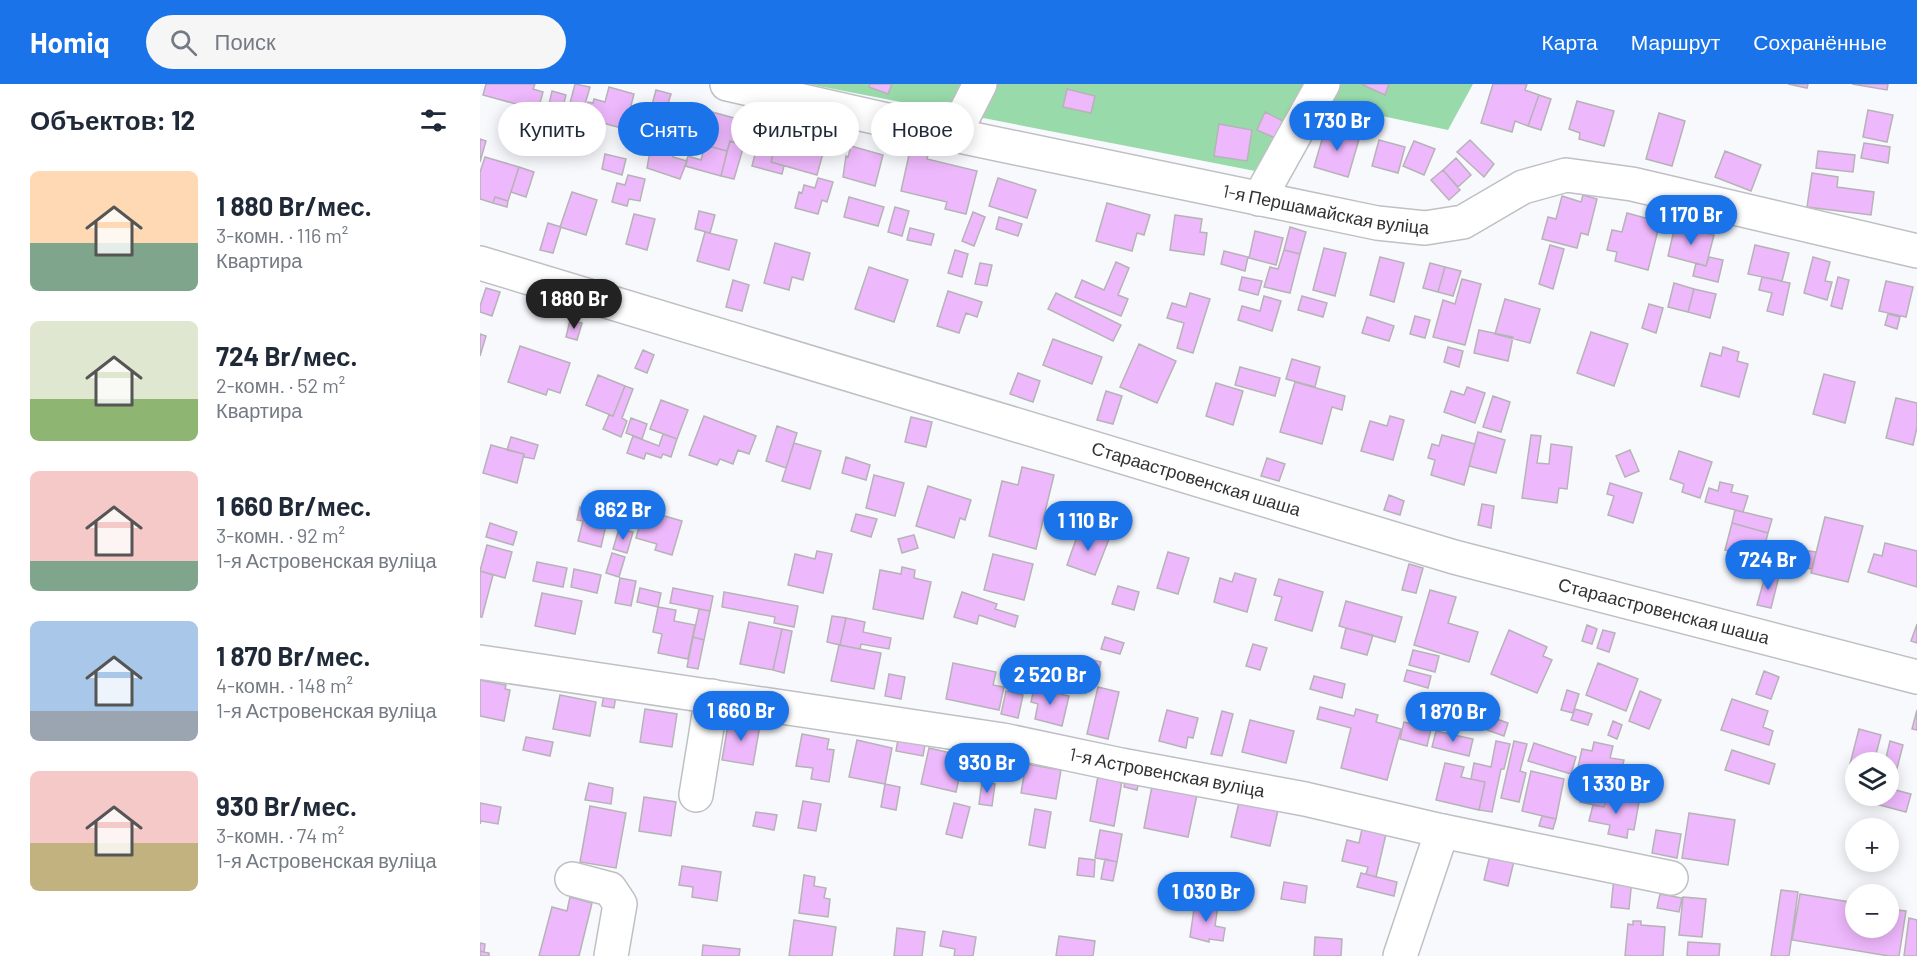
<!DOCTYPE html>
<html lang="ru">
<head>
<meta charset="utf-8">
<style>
	:root { --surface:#fff; --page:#f6f6f7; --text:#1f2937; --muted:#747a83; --accent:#1a73e8 }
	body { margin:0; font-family:Barlow,sans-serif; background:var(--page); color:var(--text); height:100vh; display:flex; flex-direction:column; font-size:22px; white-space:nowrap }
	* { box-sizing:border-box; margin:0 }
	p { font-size:20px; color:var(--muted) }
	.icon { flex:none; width:33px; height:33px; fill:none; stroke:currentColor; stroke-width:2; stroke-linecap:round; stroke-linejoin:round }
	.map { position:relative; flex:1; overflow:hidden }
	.details { display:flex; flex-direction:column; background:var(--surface); width:480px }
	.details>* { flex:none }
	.guide { position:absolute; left:18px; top:18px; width:570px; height:54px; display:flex; gap:12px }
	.controls { position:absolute; left:1365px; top:668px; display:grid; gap:12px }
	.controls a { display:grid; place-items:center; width:54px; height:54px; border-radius:50%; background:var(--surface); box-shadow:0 3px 15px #0003; font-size:30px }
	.price { position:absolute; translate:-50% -51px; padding:0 14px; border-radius:21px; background:var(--accent); color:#fff; font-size:20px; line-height:39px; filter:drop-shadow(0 2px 3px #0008) }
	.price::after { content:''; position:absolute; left:50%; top:36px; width:18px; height:14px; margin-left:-9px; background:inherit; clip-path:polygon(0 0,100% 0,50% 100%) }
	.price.current { background:#222; color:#fff }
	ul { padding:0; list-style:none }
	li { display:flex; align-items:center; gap:18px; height:150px; padding:0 30px }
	li span { display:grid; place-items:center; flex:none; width:168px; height:120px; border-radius:9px; color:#555 }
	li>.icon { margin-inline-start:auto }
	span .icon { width:72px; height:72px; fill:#fffc; stroke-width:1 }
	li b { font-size:26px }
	h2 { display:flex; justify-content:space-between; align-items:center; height:72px; padding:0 30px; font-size:26px }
	.tag { padding:0 21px; border-radius:27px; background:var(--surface); box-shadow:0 3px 15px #0003; font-size:21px; line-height:54px }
	.tag.current { background:var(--accent); color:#fff }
	header { display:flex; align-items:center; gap:36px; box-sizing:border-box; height:84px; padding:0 30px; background:var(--accent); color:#fff }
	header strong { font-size:28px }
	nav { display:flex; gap:33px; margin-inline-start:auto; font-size:21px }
	.search { width:420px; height:54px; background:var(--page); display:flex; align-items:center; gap:15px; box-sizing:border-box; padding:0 21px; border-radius:33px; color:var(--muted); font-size:22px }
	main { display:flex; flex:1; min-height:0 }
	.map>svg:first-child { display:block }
</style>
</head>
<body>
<header>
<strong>Homiq</strong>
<div class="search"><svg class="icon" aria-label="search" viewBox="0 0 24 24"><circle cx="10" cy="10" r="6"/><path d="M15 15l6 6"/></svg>Поиск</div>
<nav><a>Карта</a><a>Маршрут</a><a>Сохранённые</a></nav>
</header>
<main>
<section class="details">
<h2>Объектов: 12<svg class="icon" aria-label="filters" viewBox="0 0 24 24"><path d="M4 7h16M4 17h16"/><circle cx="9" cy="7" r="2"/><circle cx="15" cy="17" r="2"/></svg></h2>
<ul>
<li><span style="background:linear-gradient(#ffd9b3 60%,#7fa58c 0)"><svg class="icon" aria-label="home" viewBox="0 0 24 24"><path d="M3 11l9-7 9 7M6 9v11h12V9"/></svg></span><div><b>1 880 Br/мес.</b><p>3-комн. · 116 m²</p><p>Квартира</p></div></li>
<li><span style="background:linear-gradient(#dfe7d0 65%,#8fb573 0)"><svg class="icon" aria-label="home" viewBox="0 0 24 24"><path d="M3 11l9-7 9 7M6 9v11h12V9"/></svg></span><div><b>724 Br/мес.</b><p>2-комн. · 52 m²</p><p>Квартира</p></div></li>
<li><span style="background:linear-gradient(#f6c9c9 75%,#7fa58c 0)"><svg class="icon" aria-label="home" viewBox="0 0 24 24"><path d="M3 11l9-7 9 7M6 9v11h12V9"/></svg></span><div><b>1 660 Br/мес.</b><p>3-комн. · 92 m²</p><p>1-я Астровенская вуліца</p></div></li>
<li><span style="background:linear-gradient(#a9c7e8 75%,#9aa5b1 0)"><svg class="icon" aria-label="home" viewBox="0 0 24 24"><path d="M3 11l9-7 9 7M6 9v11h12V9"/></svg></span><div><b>1 870 Br/мес.</b><p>4-комн. · 148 m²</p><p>1-я Астровенская вуліца</p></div></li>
<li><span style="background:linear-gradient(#f6c9c9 60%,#c2b280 0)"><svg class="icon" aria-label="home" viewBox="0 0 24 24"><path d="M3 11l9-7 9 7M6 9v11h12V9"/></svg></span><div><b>930 Br/мес.</b><p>3-комн. · 74 m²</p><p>1-я Астровенская вуліца</p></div></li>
</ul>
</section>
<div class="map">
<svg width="1437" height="872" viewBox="0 0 1437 872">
	<rect width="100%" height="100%" fill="#f8f9fd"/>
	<path fill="#99daaa" d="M328 0H993L968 46 836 18 796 91Z"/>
	<path fill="#eeb8fc" stroke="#b6b3b6" stroke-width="1.5" d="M6 0H55L53 5 63 8 58 26 3 11Z
		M95 0 110 3 103 27 89 23Z
		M390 0H412L408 10 389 3Z
		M881 0H909L905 11Z
		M1013 0H1047L1045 6 1059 11 1048 42 1035 37 1032 48 1001 39Z
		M1308 0H1328L1327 4Z
		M1372 0H1408L1407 6Z
		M129 3 154 10 145 45 119 38 121 32 105 28 108 18 113 19 114 15 125 18Z
		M587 5 615 12 611 29 583 23Z
		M176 6 191 10 183 36 169 32Z
		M72 7 86 11 77 45 65 42 66 37 56 34 58 26 67 29Z
		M1059 11 1071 15 1061 46 1048 42Z
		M1097 17 1134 27 1124 62 1099 55 1100 49 1089 45Z
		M207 21 265 37 258 60 250 57 247 67 198 54Z
		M1388 26 1413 31 1407 58 1383 53Z
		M785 28 803 37 795 54 777 46Z
		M1179 29 1205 37 1192 82 1166 75Z
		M739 40 772 46 767 77 734 72Z
		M846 42 880 52 868 93 834 83Z
		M300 45 346 58 337 91 291 78 293 70 285 68 287 57 296 59Z
		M0 55 6 57 0 78Z
		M899 56 925 63 918 89 892 82Z
		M990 56 1014 80 1004 93 977 68Z
		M250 57 264 61 254 95 241 92Z
		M934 57 955 65 944 91 923 82Z
		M1384 59 1410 63 1408 79 1381 74Z
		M182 60 196 63 193 73 207 77 200 95 167 84 170 67 178 69Z
		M225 61 247 67 241 92 205 82 208 72 221 76Z
		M371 62 403 71 395 102 363 93 366 72 368 73Z
		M431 62 449 67 447 75 497 87 486 130 465 125 467 118 421 107Z
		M276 66 293 70 291 78 304 82 302 90 272 82Z
		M1245 67 1281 81 1271 107 1235 93Z
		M1338 67 1375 71 1373 88 1336 84Z
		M125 70 146 75 142 91 122 85Z
		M5 73 39 83 28 117 15 113 13 119 0 115V88Z
		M976 74 991 91 978 103 963 86Z
		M39 83 54 88 46 113 31 108Z
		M963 86 980 106 969 116 951 96Z
		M1332 89 1358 93 1357 103 1394 108 1391 131 1327 123Z
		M148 91 165 95 160 117 149 115 147 122 132 118 137 99 145 101Z
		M338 94 353 98 347 118 342 116 338 130 315 124 319 108 322 109 324 101 335 104Z
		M518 94 556 106 547 134 509 122Z
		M92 108 117 116 106 151 80 143Z
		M1103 111 1117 115 1108 151 1101 149 1097 164 1062 155 1068 133 1076 135 1082 112 1101 118Z
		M15 113 28 117 27 123 13 119Z
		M369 113 404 123 398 142 364 133Z
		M627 119 670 131 664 151 657 149 652 167 616 157Z
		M415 123 429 127 422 152 408 148Z
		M219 127 235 131 230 149 215 145Z
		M493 128 505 133 494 162 482 157Z
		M1147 129 1180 138 1168 186 1135 177 1137 168 1127 166 1132 146 1142 148Z
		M154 130 175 135 167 166 146 160Z
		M695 131 722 135 720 148 727 149 724 171 690 166Z
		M519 133 542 140 538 152 516 145Z
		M68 139 81 143 73 169 60 166Z
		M1195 142 1234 151 1226 182 1188 172Z
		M810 143 826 148 820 170 804 166Z
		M430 144 454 150 451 161 427 156Z
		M775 147 803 154 796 181 769 174Z
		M225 148 257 156 249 186 217 177Z
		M295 159 330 169 323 196 312 193 309 206 284 199Z
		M1070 161 1084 165 1073 205 1059 200Z
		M1275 161 1309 169 1302 197 1268 190Z
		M844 164 866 169 855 212 833 206Z
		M475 166 488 170 482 193 468 189Z
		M804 166 820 170 810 209 784 203 790 183 798 185Z
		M744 167 768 173 765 187 741 180Z
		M900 173 924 179 914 218 890 211Z
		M1229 173 1243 176 1238 198 1213 192 1216 179 1226 182Z
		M1333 173 1350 178 1345 197 1352 198 1347 216 1324 209Z
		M636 178 649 184 638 211 648 215 641 232 595 213 602 196 624 206Z
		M500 179 512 181 507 202 495 200Z
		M950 179 965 183 958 208 943 204Z
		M389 183 428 196 414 238 375 225Z
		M965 183 981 187 973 212 958 208Z
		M762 193 782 197 778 211 759 206Z
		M1282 193 1310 199 1303 231 1287 227 1292 209 1279 206Z
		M1358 193 1369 196 1362 225 1351 222Z
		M982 195 1001 200 985 261 953 253 963 216 975 220Z
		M253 196 269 201 262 227 246 223Z
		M1406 197 1433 203 1426 233 1399 227Z
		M1194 199 1214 205 1208 228 1188 223Z
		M6 204 20 208 12 232 0 228V222Z
		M1214 205 1236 210 1230 234 1208 228Z
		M468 207 502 218 497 233 486 229 479 249 457 242Z
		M576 209 641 241 633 257 568 225Z
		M710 209 730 215 713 269 697 264 704 239 687 234 692 219 706 223Z
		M784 212 801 217 792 247 758 236 762 222 780 227Z
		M822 212 847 219 843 233 818 226Z
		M1025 215 1060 225 1050 259 1015 250Z
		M1169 220 1183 224 1176 249 1162 244Z
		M1408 230 1420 233 1417 245 1405 241Z
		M935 232 950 236 945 254 930 250Z
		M887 233 914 242 909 257 882 249Z
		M90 236 102 239 97 256 86 253Z
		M999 246 1033 253 1028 277 994 269Z
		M1111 248 1148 260 1134 302 1097 289Z
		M0 250 6 252 0 272Z
		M573 255 622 273 612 300 563 281Z
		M659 260 696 277 677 319 640 303Z
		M40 262 90 279 80 309 68 305 66 311 28 298Z
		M968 263 983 267 979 283 964 278Z
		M1243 263 1259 268 1257 277 1268 280 1259 313 1221 302 1230 269 1241 272Z
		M163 266 174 271 167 289 155 284Z
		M812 275 840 283 835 303 806 295Z
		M760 283 800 294 795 312 755 301Z
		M538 289 560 297 553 318 530 310Z
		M1344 290 1375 298 1365 339 1333 330Z
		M118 291 145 302 133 332 106 321Z
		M815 298 865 312 862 326 852 323 842 360 800 348Z
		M736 299 763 307 753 341 726 332Z
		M145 302 153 305 142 334 147 337 141 353 123 345 129 331 133 332Z
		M987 303 1005 309 995 339 964 328 971 307 984 311Z
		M626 307 642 312 633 340 617 336Z
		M1013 312 1030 318 1021 348 1003 343Z
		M1416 314 1437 319V343L1433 361 1406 354Z
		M181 316 208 326 197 355 170 345Z
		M224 332 276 352 269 370 258 366 253 380 240 375 237 381 209 371Z
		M910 332 924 336 913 376 881 367 890 337 907 342Z
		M431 333 452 338 446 363 425 358Z
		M151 334 167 340 162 355 146 349Z
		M297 342 317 349 306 384 286 377Z
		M998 348 1025 356 1016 389 989 382Z
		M183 350 197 355 191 373 183 370 181 374 166 369 164 375 147 369 153 352 179 362Z
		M962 351 995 360 984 401 951 391 955 376 948 374 952 360 959 362Z
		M1051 351 1061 352 1057 379 1069 380 1071 360 1092 363 1087 405 1079 404 1077 419 1042 414Z
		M31 353 58 361 54 375 44 373V370L27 366Z
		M314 359 341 367 330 405 302 397Z
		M11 361 44 370 37 399 3 389Z
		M1150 366 1159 387 1145 393 1136 372Z
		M1199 367 1232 378 1220 414 1202 408 1204 400 1190 395Z
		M366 373 390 381 386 396 362 389Z
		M787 374 805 380 799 397 781 392Z
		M542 383 574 391 556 465 509 452 522 397 538 401Z
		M394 391 424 399 415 432 386 424Z
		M1240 398 1253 401 1251 408 1268 412 1263 428 1225 418 1229 404 1238 407Z
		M1130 399 1162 409 1153 439 1128 431 1134 412 1127 410Z
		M448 402 491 416 485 436 480 434 474 454 436 442Z
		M909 411 924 417 920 431 904 426Z
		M1002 420 1014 422 1011 444 998 441Z
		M100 423 135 432 132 443 126 441 121 463 98 457 103 437 97 436Z
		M164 426 202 437 192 471 175 466 177 460 156 454Z
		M1255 426 1292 435 1288 449 1252 439Z
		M376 430 397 435 391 453 371 447Z
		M1345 433 1383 442 1368 498 1331 489Z
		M10 439 37 448 33 461 6 453Z
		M1252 439 1288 449 1281 476 1245 466Z
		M600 444 629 455 615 491 587 481Z
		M139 445 153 448 147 469 133 465Z
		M434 451 438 464 422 469 418 455Z
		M1405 459 1437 467V503L1388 488 1394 470 1402 472Z
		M7 461 32 468 25 494 0 487Z
		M1292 463 1306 467 1299 492 1286 489Z
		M1317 465 1336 468 1332 485 1313 481Z
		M337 467 352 470 343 509 308 501 315 470 335 475Z
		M688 468 709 474 698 510 677 504Z
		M132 469 145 473 139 493 126 489Z
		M513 470 553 480 544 516 504 506Z
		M57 478 87 484 83 503 53 497Z
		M929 480 943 484 936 509 922 506Z
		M422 483 435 486 434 494 451 498 443 535 393 525 400 486 421 490Z
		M94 485 121 491 117 509 91 503Z
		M0 487 13 491 2 533H0Z
		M755 489 776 495 767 528 734 518 740 494 752 498Z
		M1286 489 1299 492 1291 524 1277 521Z
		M140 494 156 497 151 522 135 519Z
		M799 495 843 508 832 547 795 536 802 513 794 511Z
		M638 502 659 508 654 526 632 520Z
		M160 504 181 509 178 523 157 518Z
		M193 504 233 512 230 527 190 519Z
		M950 506 976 513 968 539 998 548 989 578 934 561Z
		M244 508 318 522 314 543 294 539 295 533 242 523Z
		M482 508 517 520 515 525 538 532 535 543 499 531 497 540 474 533Z
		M62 509 102 517 95 550 55 542Z
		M866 517 922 533 915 558 859 542Z
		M178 523 196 526 194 537 215 541 208 575 178 569 182 550 173 548Z
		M219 525 230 527 224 556 213 553Z
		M352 532 366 534 360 561 347 558Z
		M366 534 385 538 383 548 411 554 409 565 381 560 380 565 360 561Z
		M269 538 302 545 293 586 260 580Z
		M1437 540V559L1431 557Z
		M1107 541 1117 545 1112 560 1102 557Z
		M866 544 893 551 887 571 861 564Z
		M302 545 312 547 304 589 293 586Z
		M1029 546 1067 563 1063 572 1072 576 1057 609 1011 590Z
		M1123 546 1135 549 1129 568 1117 564Z
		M213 553 224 556 218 585 207 583Z
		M625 553 644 559 640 570 621 565Z
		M773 560 787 564 780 586 766 582Z
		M359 561 401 569 394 605 351 597Z
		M933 566 959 572 955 588 929 581Z
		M599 572 621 578 618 591 611 589 606 609 583 603 588 583 596 585Z
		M473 579 516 588 513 601 524 603 519 626 466 615Z
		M1118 579 1158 595 1146 627 1106 611Z
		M927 586 951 592 948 604 924 597Z
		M1284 587 1299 593 1291 615 1276 610Z
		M409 590 425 593 421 615 405 612Z
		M834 592 865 600 862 614 830 605Z
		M0 596 26 601 25 605 30 606 24 637 0 632Z
		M125 603 137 605 134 624 122 622Z
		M618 603 639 608 628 655 607 650Z
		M554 604 589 612 582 642 555 635 558 620 551 618Z
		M1087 606 1099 610 1093 629 1081 626Z
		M526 607 543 611 538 634 521 630Z
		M1160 607 1181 616 1169 645 1149 637Z
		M80 611 116 618 110 652 73 645Z
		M1252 615 1288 627 1283 643 1293 647 1289 661 1241 646Z
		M840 623 874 632 876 625 898 631 896 638 921 645 907 696 861 684 871 644 837 635Z
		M165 625 197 630 192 663 160 658Z
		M1095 625 1112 630 1108 641 1091 636Z
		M687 626 718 634 713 654 708 653 706 664 679 657Z
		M1437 626V646L1432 645Z
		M742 627 753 630 742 672 731 670Z
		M1011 633 1028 639 1024 652 1007 646Z
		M249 635 280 641 273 681 242 676Z
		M770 636 814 647 806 679 762 668Z
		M1133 637 1142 641 1137 655 1128 651Z
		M924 638 951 645 947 662 920 655Z
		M420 644 447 650 443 672 416 667Z
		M1379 645 1401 651 1394 678H1376V682L1370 680Z
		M956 647 993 655 989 672 952 663Z
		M322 650 349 655 347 665 354 666 349 698 331 695 333 684 316 682Z
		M46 653 73 658 70 672 43 666Z
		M377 656 412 664 405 700 369 693Z
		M1016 657 1030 660 1024 685H1021L1012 728 999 726 1005 698 991 695 994 679 1011 683Z
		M1034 657 1047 660 1040 687 1046 689 1039 718 1021 714Z
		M1410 657 1423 661 1414 696 1408 694V678H1405Z
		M1114 658 1133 662 1130 674 1144 676 1140 692 1098 683 1102 665 1112 667Z
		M1054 659 1096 673 1091 690 1048 677Z
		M449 664 484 672 476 708 441 700Z
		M1252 666 1295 680 1289 700 1245 686Z
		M965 679 984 683 981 693 1005 698 999 726 956 716Z
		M546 680 581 686 576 715 541 709Z
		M647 686 661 689 657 706 644 703Z
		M1051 687 1084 695 1076 735 1042 727Z
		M618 692 642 697 634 742 610 737Z
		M1105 696 1129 700 1124 723 1100 718Z
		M502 698 515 700 512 722 499 720Z
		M109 699 133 704 131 720 105 716Z
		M405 700 420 703 416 726 401 723Z
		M672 702 717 711 708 753 664 744Z
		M1408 704 1431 710 1426 728 1392 719 1394 713 1388 711H1408Z
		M1127 711 1159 718 1154 746 1148 745 1147 754 1128 750 1130 741 1109 737 1113 721 1124 723Z
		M164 713 196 718 191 752 159 747Z
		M323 717 341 720 336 747 318 744Z
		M759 718 798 726 790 762 751 753Z
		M0 719 21 723 18 740 1 737 0 740Z
		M474 719 490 723 482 754 466 750Z
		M110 722 146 729 136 784 100 778Z
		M555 725 571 728 565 764 549 761Z
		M276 728 297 731 294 746 273 742Z
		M1209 729 1255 736 1248 781 1202 774Z
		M1062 732 1076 735 1073 745 1059 742Z
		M882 745 906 750 896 793 886 790 888 783 862 777 867 756 879 759Z
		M620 746 642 750 637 778 615 774Z
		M1176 746 1201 750 1197 774 1172 769Z
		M1010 771 1034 777 1028 802 1004 796Z
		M599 774 615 776 614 793 597 791Z
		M625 775 637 778 633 797 621 795Z
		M202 782 241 788 237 817 212 813 213 803 199 801Z
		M881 789 917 798 914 812 877 803Z
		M324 791 335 793 334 802 346 804 344 814 350 815 348 833 319 829Z
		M1134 793 1152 795 1149 825 1131 823Z
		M804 798 827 802 825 819 801 815Z
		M1301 806 1318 808 1309 872H1291Z
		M1180 810 1202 814 1199 828 1177 824Z
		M1320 810 1376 819V843H1408V825L1426 827 1419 872H1409L1312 856Z
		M90 813 112 819 99 872H59L72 823 87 827Z
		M1203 813 1226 815 1222 853 1199 851Z
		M715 818 738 821 735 842 745 844 743 857 729 855V858L710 853Z
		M1429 834 1437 836V872H1424Z
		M314 836 356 843 352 872H309Z
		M1153 837H1161V841L1185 843 1183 872H1145L1148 840 1153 841Z
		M417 844 445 848 442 872H414Z
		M463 847 496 853 493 872H474L475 865 460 862Z
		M579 852 615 857 613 872H576Z
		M835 853 862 855 861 872H834Z
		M1208 858 1240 860 1239 872H1207Z
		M0 859 5 860 4 868 0 867Z
		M223 861 260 865 259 872H222Z
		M0 867 9 869V872H0Z"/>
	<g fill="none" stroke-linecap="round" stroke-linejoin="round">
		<defs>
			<g id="minor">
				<path id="s1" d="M247 0 474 51 897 139 945 144 983 138 1043 103 1086 91 1152 100 1437 167"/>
				<path d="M474 51 500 0"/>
				<path d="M779 115 843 0"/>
				<path id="s2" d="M0 179 974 473 1437 593"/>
				<path id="s3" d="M0 578 523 656 641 681 825 715 962 747 1191 794"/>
				<path d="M216 711 232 612"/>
				<path d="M92 795 130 805 140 820 131 872"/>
				<path d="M920 872 962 747"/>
			</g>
		</defs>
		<use href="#minor" stroke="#bfc0c4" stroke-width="36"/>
		<use href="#minor" stroke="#fff" stroke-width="33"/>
	</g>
	<g text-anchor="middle" stroke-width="4.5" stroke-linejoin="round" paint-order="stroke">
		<g font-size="18" fill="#323234" stroke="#f8f9fd">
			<text dy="6" stroke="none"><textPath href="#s1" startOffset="612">1-я Першамайская вуліца</textPath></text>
			<text dy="6" stroke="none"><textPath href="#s2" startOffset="748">Стараастровенская шаша</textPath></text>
			<text dy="6" stroke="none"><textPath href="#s2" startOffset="1234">Стараастровенская шаша</textPath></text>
			<text dy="6" stroke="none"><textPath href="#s3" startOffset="696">1-я Астровенская вуліца</textPath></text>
		</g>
	</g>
</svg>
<div class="controls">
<a><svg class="icon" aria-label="layers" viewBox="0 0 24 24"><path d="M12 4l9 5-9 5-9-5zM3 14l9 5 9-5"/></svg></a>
<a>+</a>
<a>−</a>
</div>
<b class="price" style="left:857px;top:68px">1 730 Br</b>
<b class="price" style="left:1211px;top:162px">1 170 Br</b>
<b class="price current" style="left:94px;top:246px">1 880 Br</b>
<b class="price" style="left:143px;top:457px">862 Br</b>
<b class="price" style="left:608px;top:468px">1 110 Br</b>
<b class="price" style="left:1288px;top:507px">724 Br</b>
<b class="price" style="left:570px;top:622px">2 520 Br</b>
<b class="price" style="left:261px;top:658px">1 660 Br</b>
<b class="price" style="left:973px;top:659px">1 870 Br</b>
<b class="price" style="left:507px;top:710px">930 Br</b>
<b class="price" style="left:1136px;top:731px">1 330 Br</b>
<b class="price" style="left:726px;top:839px">1 030 Br</b>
<div class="guide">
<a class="tag">Купить</a>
<a class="tag current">Снять</a>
<a class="tag">Фильтры</a>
<a class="tag">Новое</a>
</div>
</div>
</main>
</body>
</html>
